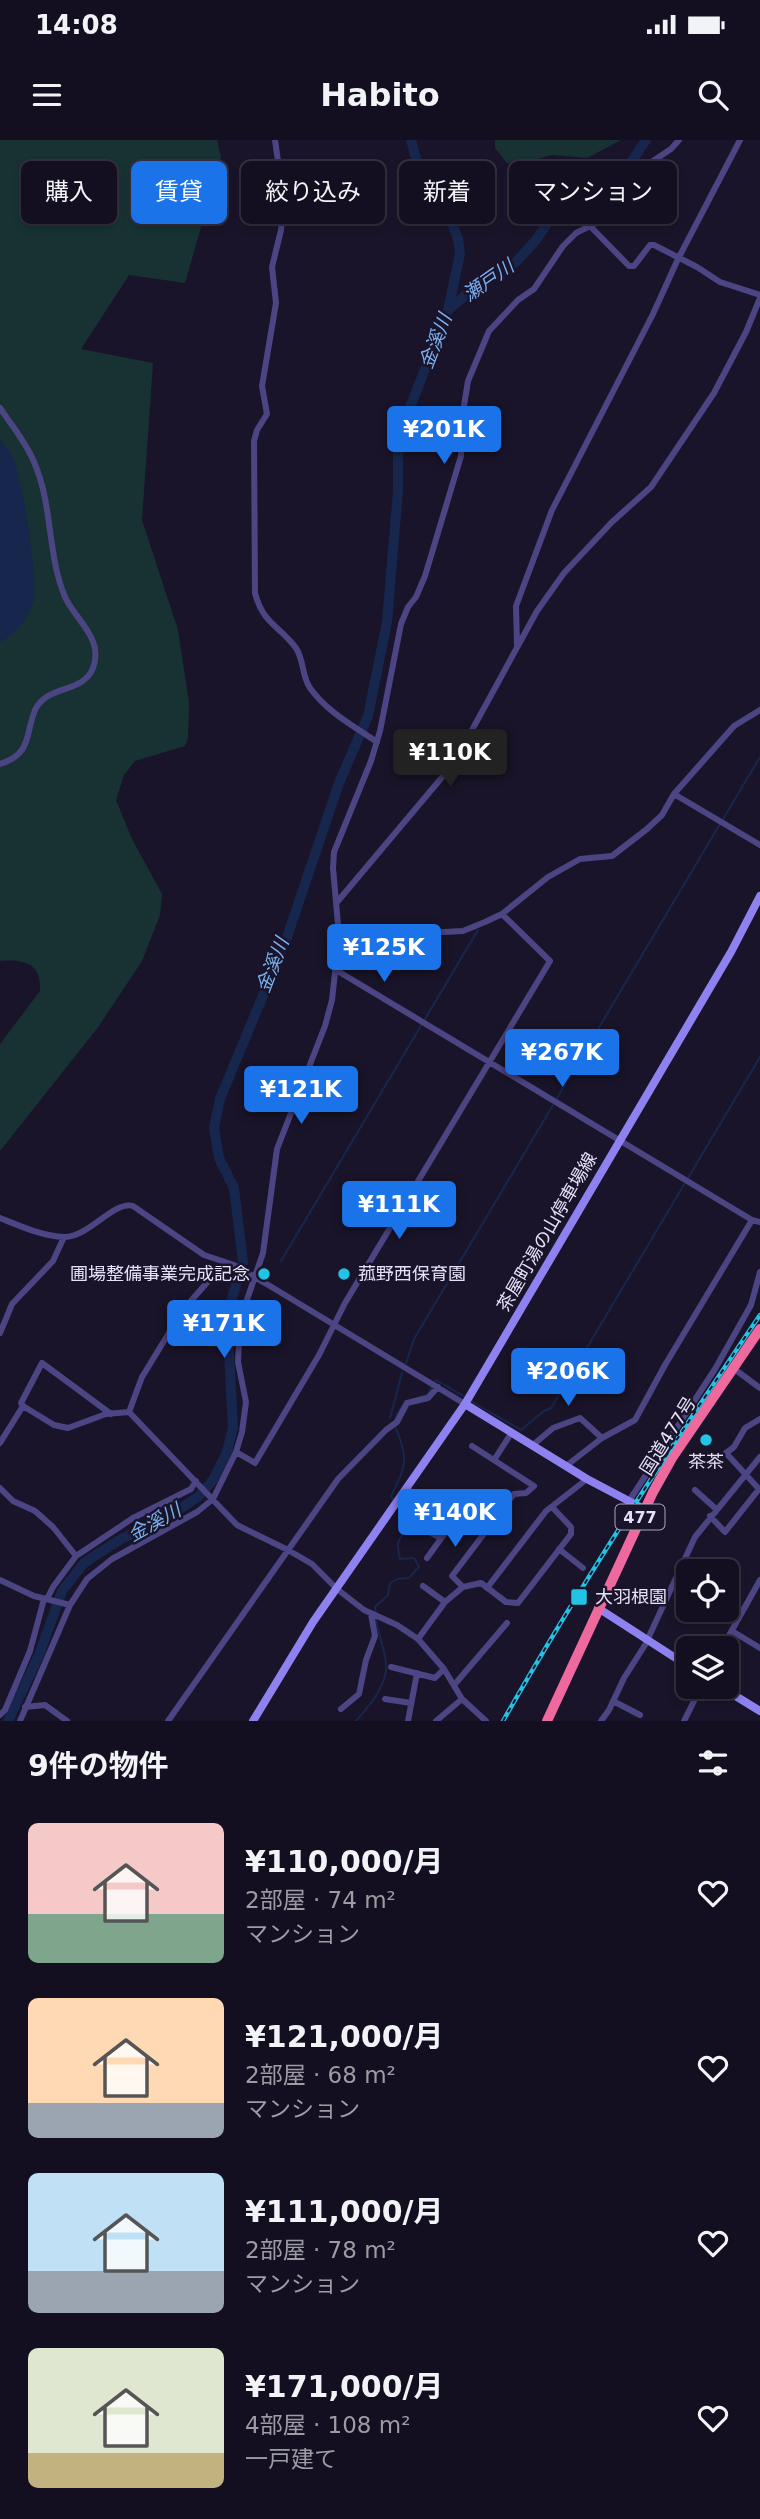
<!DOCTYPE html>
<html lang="ja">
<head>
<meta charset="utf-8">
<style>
	:root { --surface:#140f20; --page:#1d1829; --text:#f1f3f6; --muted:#9d9ca5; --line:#332f3e; --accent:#1a73e8 }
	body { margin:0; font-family:"DejaVu Sans","Noto Sans JP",sans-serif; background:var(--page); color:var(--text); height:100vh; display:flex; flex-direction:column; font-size:26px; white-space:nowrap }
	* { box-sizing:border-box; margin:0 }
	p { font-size:23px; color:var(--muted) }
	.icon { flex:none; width:38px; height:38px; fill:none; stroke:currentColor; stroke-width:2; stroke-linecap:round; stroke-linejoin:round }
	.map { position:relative; height:1581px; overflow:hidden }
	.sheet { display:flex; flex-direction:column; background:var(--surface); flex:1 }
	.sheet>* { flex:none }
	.guide { position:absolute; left:21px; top:21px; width:719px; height:63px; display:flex; gap:14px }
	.fabs { position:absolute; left:676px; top:1419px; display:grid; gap:14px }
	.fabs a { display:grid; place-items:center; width:63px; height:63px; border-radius:10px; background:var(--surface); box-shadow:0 4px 10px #0003,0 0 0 2px var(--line); font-size:35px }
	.price { position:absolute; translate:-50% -60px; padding:0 16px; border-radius:7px; background:var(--accent); color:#fff; font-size:23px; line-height:46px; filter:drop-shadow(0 2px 4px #0008) }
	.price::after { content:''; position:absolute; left:50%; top:42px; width:21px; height:16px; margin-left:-10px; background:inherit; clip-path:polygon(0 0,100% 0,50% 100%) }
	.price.current { background:#222; color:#fff }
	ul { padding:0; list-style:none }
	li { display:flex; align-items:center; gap:21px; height:175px; padding:0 28px }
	li span { display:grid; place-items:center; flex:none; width:196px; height:140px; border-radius:10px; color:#555 }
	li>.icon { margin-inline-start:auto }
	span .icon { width:84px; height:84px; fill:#fffc; stroke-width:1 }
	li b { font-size:30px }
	h2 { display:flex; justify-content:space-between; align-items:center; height:84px; padding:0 28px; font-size:30px }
	.tag { padding:0 24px; border-radius:10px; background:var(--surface); box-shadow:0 4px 10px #0003,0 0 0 2px var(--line); font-size:24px; line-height:63px }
	.tag.current { background:var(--accent); color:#fff }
	.status { display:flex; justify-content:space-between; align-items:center; height:49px; padding:0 35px; background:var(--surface); direction:ltr }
	.status svg { height:19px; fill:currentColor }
	header { display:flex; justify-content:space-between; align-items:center; height:91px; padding:0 28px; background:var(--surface); font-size:32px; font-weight:600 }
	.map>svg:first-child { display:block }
</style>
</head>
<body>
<div class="status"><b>14:08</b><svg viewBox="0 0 49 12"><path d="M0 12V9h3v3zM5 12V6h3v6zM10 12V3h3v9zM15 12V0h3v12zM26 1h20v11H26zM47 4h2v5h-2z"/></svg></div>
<header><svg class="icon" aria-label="menu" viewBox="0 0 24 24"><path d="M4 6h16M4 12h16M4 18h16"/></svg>Habito<svg class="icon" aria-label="search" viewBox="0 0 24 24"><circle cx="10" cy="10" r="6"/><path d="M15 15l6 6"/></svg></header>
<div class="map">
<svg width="760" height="1581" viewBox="0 0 760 1581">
	<rect width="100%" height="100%" fill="#1a142a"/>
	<path fill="#183233" d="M0 0H217L221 17 185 143 129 135 81 209 153 223 142 380 178 490 189 563 188 599 185 606 135 621 124 635 116 660 132 699 162 754 160 775 142 821 99 886 0 1011V904L40 851C42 823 23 819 0 821Z
		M495 0H621L587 18 552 15 530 21 507 23 495 8Z"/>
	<path fill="#16264c" d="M0 300C3 304 8 308 11 313 21 330 38 437 34 457 31 475 17 495 0 502Z"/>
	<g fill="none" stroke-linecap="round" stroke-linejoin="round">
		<path stroke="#16264c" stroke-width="2" d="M723 679 760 617
			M425 879 478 790
			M557 958 720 684
			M281 1121 422 884
			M406 1223 414 1199 553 965
			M434 1242 436 1240 465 1257
			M469 1260 521 1290 544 1271 551 1268 760 917
			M390 1278 402 1233
			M394 1283C400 1263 408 1259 427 1255L432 1247
			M393 1359 391 1356C406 1325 409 1321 396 1288
			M376 1473 375 1467 388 1455 390 1443 397 1439 409 1438 419 1427 414 1418 400 1419C397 1406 396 1402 405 1391V1380L399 1371
			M356 1581C369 1567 389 1543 386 1522 384 1508 378 1494 376 1479"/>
		<path stroke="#16264c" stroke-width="10" d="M448 170 481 142 501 133 517 121 536 100 559 66C570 64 582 63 593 59 616 49 632 20 646 0
			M8 1581 39 1515 62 1451 84 1423 96 1415 121 1399 161 1381 198 1357 213 1340 227 1312 233 1287 227 1175 243 1122 234 1048 219 1018 214 988 220 959 286 800 339 643 368 576 387 482 398 351V310L404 283 448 170 460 114 458 99 451 81 419 29 411 0"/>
		<path stroke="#4c4583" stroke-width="6" d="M275 0 284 64 281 90 272 127 276 163 262 246 267 274 257 290 254 301 255 453C263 484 279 485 296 508 304 520 302 537 310 548 327 572 354 586 377 602
			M590 86 629 126H634L650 105H654L697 127 720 142 760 155
			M0 268C12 286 26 302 34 322 53 365 47 414 65 457 76 481 104 498 93 528 83 554 47 544 35 570 25 595 32 614 0 624
			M517 505 516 466 552 370 653 174 678 119 740 0
			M674 654 760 705
			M338 761 454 623 537 471 564 433 612 382 651 347 714 253 746 192 760 158
			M336 830 383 803 406 794 463 791 485 782 502 774 548 737 580 719 612 716 647 689 662 675 674 654 734 586 760 570
			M336 830 752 1080
			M0 1078C20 1086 42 1096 64 1097 88 1098 114 1060 133 1066L204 1115 234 1125 270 1146 465 1264
			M0 1193 12 1164 53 1121 64 1097
			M733 1228 760 1248
			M23 1266 21 1263 42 1223 111 1274
			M129 1272 142 1237 183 1170 225 1122
			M0 1303 23 1266 54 1285 68 1288 106 1274 129 1272 237 1385 288 1410 312 1424 337 1449 364 1470 397 1485 418 1499 444 1529 462 1559 486 1581
			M533 1305 553 1288 580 1278 602 1298
			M472 1306 534 1346 526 1353 514 1354 452 1436 463 1447 481 1443 506 1462 518 1463 571 1394V1387L552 1367
			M236 1312 255 1323 319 1215 345 1163 550 821 502 774
			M494 1320 512 1292
			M566 1326 602 1298 635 1280 665 1225 752 1080 760 1082
			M0 1348 13 1361 35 1371 53 1387 76 1416 53 1447 47 1459
			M406 1349 485 1391
			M695 1350 716 1369
			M629 1361 715 1229 751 1165 760 1132
			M710 1376 725 1392 759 1349 726 1313 734 1307 745 1288 760 1279
			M412 1383 441 1398
			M559 1409 583 1428
			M76 1416 133 1378 191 1349 196 1341
			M427 1418 458 1375
			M0 1440 34 1456 70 1465
			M423 1446 445 1462
			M487 1448 546 1371 587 1339
			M732 1491 760 1508
			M418 1499 445 1462 463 1447
			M722 1508 760 1440
			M391 1527 435 1538 444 1529
			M455 1544 507 1483
			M385 1559 411 1563
			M613 1561 640 1575
			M25 1567 45 1565 67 1581
			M341 1569 359 1554 366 1520 375 1496 371 1474
			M0 1575 5 1570 30 1511 44 1459
			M20 1581 70 1465 87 1439 112 1419 197 1372 213 1359 236 1312 242 1292 246 1262 238 1222 240 1180 263 1113 277 1009 325 886 332 860 339 796 333 728 334 712 371 621 380 591 401 484 408 467 416 457 425 436 461 316 462 278 468 241 489 191 518 160 534 149 563 106 576 93 600 81 619 63 644 27 671 9 679 0
			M168 1581 338 1339 386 1290 397 1282 407 1263 428 1258 438 1247
			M408 1581 417 1533
			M436 1581 462 1559
			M601 1581 609 1570 624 1538 645 1505 695 1397 760 1317
			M684 1581 701 1547"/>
		<path stroke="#8e82f0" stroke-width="8" d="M465 1264 587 1339 644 1369
			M598 1468 688 1526
			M721 1547 760 1571
			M253 1581 313 1482 465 1264 731 812 760 756"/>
		<path stroke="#ee699e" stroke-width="10" d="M547 1581 653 1352 672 1318 760 1189"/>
		<defs>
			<path id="rail" d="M503 1581C582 1442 670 1308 760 1175"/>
		</defs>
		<use href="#rail" stroke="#22c3e5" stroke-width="4.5"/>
		<use href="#rail" stroke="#1a142a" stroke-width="2" stroke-dasharray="5" stroke-linecap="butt"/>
	</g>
	<g fill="#22c3e5" stroke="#1a142a" stroke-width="2.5">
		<circle cx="264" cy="1134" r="7"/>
		<circle cx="344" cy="1134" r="7"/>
		<circle cx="706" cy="1300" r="7"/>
		<rect x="570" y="1448" width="18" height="18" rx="3.5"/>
	</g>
	<g text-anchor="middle" stroke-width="5" stroke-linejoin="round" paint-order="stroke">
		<rect fill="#1a142a" stroke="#a9a3bc" stroke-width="2" x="615.5" y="1364.5" width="49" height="25" rx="5"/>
		<g font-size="16" font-weight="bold" fill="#e6e0fb">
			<text x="640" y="1383">477</text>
		</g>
		<g font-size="18" fill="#e6e0fb" stroke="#1a142a">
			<text transform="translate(547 1092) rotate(-60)" y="6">茶屋町湯の山停車場線</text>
			<text transform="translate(668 1296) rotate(-58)" y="6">国道477号</text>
		</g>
		<g font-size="18" fill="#e6e0fb" stroke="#1a142a" text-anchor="start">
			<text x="250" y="1140" text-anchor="end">圃場整備事業完成記念</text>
			<text x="358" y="1140">菰野西保育園</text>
			<text x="706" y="1328" text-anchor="middle">茶茶</text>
			<text x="595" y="1463">大羽根園</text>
		</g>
		<g font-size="19" font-style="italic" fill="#7ab0f0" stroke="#1a142a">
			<text transform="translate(488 140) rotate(-35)" y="7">瀬戸川</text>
			<text transform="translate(435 201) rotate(-69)" y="7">金溪川</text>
			<text transform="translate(272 825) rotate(-69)" y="7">金溪川</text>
			<text transform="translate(154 1382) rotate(-29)" y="7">金溪川</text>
		</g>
	</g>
</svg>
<div class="fabs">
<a><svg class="icon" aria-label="locate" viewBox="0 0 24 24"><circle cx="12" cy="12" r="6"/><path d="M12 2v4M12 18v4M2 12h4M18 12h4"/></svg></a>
<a><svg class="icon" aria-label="layers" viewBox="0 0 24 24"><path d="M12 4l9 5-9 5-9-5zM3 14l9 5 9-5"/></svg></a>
</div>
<b class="price" style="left:444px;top:326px">¥201K</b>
<b class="price current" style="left:450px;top:649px">¥110K</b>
<b class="price" style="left:384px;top:844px">¥125K</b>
<b class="price" style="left:562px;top:949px">¥267K</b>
<b class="price" style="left:301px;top:986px">¥121K</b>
<b class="price" style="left:399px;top:1101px">¥111K</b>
<b class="price" style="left:224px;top:1220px">¥171K</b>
<b class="price" style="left:568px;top:1268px">¥206K</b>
<b class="price" style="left:455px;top:1409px">¥140K</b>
<div class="guide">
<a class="tag">購入</a>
<a class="tag current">賃貸</a>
<a class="tag">絞り込み</a>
<a class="tag">新着</a>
<a class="tag">マンション</a>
</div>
</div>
<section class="sheet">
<h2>9件の物件<svg class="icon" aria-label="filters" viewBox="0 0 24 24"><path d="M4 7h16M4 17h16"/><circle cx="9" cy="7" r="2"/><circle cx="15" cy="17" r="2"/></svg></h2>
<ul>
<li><span style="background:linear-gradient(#f6c9c9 65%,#7fa58c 0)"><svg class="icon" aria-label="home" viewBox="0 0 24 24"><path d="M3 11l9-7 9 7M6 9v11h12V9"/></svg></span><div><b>¥110,000/月</b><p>2部屋 · 74 m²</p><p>マンション</p></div><svg class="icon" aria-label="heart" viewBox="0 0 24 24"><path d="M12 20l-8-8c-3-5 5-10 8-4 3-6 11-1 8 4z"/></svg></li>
<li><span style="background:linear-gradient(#ffd9b3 75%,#9aa5b1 0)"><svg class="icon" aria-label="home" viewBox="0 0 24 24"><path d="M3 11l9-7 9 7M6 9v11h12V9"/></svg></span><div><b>¥121,000/月</b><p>2部屋 · 68 m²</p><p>マンション</p></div><svg class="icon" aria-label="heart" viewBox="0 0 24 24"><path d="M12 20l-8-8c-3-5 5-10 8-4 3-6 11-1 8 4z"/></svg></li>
<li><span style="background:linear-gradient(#bfe0f5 70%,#9aa5b1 0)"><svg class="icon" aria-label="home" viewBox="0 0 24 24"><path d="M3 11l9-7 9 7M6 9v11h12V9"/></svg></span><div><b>¥111,000/月</b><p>2部屋 · 78 m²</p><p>マンション</p></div><svg class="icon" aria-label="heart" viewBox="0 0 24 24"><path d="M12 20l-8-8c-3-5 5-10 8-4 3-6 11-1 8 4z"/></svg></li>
<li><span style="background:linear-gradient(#dfe7d0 75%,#c2b280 0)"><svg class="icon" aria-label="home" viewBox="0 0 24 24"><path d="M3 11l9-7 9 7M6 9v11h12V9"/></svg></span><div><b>¥171,000/月</b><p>4部屋 · 108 m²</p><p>一戸建て</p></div><svg class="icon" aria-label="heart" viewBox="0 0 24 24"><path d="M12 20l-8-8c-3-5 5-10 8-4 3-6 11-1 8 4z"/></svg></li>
</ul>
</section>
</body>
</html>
